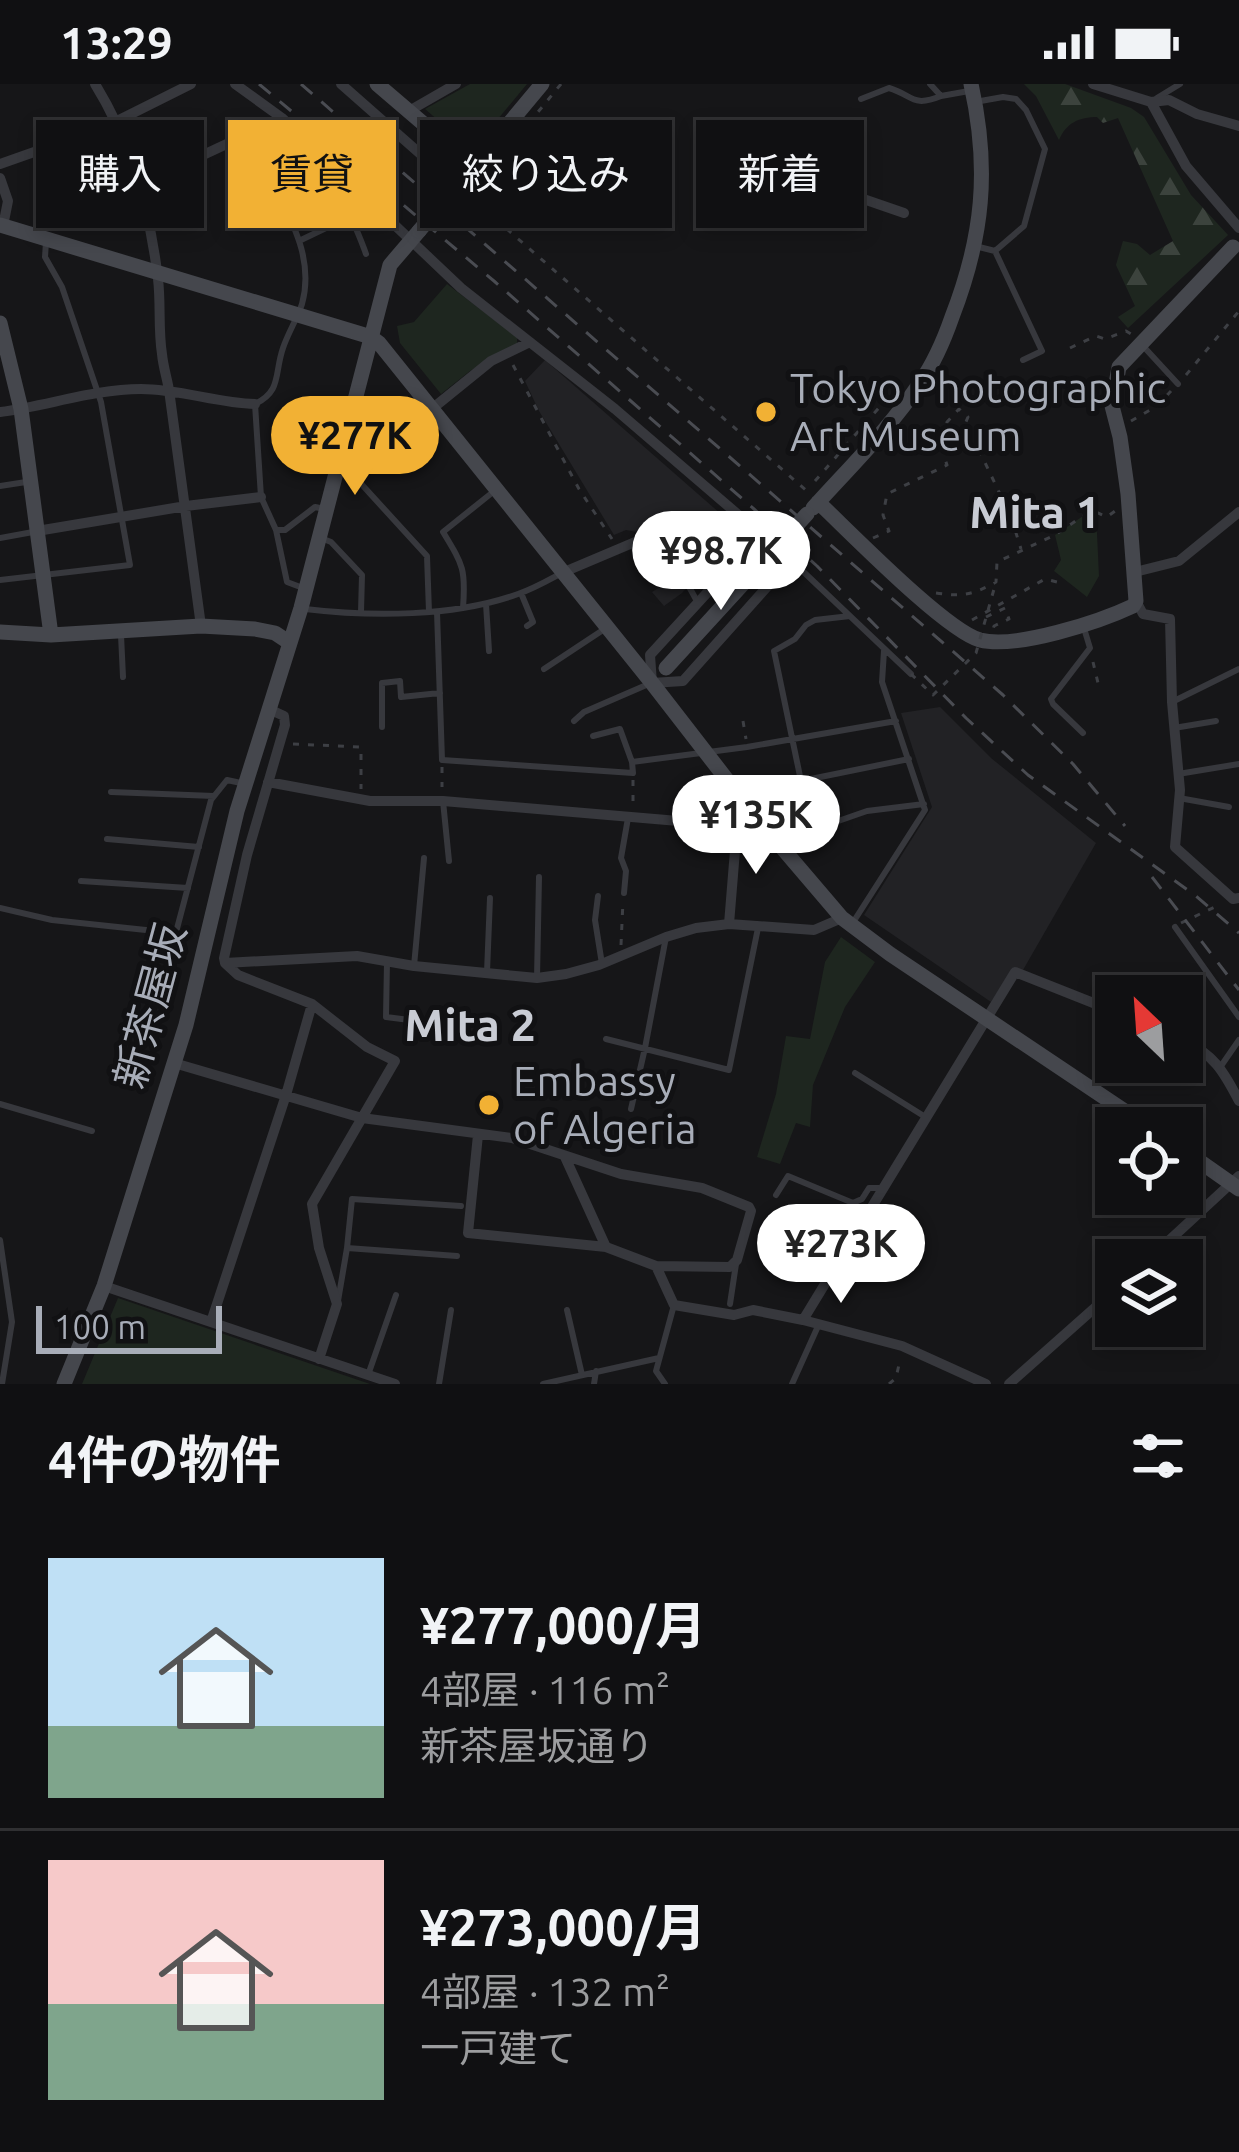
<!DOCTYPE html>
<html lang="ja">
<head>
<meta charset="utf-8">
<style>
	:root { --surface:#101012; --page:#19191b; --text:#f1f3f6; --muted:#9c9d9f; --line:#303032; --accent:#f2b134 }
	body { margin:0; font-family:Ubuntu,"Noto Sans JP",sans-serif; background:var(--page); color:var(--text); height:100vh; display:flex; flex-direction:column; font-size:45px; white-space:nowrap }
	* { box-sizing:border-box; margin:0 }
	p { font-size:39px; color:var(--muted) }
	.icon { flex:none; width:66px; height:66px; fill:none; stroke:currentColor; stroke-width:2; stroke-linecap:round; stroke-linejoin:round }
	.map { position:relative; height:1300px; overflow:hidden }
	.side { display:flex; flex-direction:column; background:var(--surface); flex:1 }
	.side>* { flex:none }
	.guide { position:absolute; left:36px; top:36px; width:1167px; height:108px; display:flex; gap:24px }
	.needle { width:78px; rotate:335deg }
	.fabs { position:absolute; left:1095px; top:891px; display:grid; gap:24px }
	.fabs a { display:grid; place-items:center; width:108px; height:108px; border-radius:0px; background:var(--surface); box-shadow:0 6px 18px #0003,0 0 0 3px var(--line); font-size:60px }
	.scale { position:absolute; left:36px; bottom:30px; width:186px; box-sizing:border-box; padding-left:12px; border:6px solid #a8adb8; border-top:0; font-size:33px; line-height:42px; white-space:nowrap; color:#a8adb8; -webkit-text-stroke:9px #111113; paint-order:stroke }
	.price { position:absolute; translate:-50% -102px; padding:0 27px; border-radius:42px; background:#fff; color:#222; font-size:39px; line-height:78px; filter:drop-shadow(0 3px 6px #0008) }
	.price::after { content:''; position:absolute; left:50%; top:72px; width:36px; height:27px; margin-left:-18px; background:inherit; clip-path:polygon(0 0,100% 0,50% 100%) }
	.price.active { background:var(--accent); color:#111 }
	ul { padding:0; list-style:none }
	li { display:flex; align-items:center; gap:36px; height:300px; padding:0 48px }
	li+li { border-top:3px solid var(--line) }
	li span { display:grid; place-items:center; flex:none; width:336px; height:240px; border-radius:0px; color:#555 }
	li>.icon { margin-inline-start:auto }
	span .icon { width:144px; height:144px; fill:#fffc; stroke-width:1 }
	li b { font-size:51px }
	h2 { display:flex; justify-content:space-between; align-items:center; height:144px; padding:0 48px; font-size:51px }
	.pill { padding:0 42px; border-radius:0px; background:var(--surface); box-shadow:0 6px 18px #0003,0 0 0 3px var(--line); font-size:42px; line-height:108px }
	.pill.active { background:var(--accent); color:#111 }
	.status { display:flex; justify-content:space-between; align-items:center; height:84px; padding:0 60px; background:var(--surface); direction:ltr }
	.status svg { height:33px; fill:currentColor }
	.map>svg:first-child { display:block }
</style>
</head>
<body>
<div class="status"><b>13:29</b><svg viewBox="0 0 49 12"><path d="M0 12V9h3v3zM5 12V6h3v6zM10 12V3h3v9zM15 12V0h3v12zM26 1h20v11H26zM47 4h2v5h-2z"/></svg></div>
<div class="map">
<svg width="1239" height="1300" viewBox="0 0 1239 1300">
	<defs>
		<pattern id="forest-firs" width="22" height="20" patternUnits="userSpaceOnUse" patternTransform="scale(3)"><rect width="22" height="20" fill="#1e261f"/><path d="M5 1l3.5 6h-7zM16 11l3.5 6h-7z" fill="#3c433d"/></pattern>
	</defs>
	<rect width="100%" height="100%" fill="#161618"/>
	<path fill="#222225" d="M545 276 738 445 682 509 664 522 652 508 662 502 637 448 626 446 614 451 539 327 525 297Z
		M940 623 991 674 1096 759 1023 886 1014 883 991 918 864 831 932 723 901 629Z"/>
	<path fill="url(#forest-firs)" d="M1024 0H1065L1131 24 1144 33 1191 111 1228 151 1128 244 1118 233 1135 222 1116 181 1123 157 1137 160 1150 171 1173 157 1118 34 1103 39 1097 33C1079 33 1066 39 1059 56L1036 12Z"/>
	<path fill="#1e261f" d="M470 0H527L478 59 468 62 425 25Z
		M447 200 517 253V260L470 287 441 310 400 259 397 242 414 238Z
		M1096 428 1099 492 1087 513 1054 487 1061 476 1055 451 1086 430Z
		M841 853 875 878 845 923 813 1001 810 1043 796 1039 780 1080 757 1073 776 1010 786 952 810 955 825 878Z
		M118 1214 370 1300H82Z"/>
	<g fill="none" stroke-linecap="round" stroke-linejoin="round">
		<path stroke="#3d3f44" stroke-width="3" stroke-dasharray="6 9" stroke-linecap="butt" d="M561 0 469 112 808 408
			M1070 264 1096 252 1105 255 1126 247 1131 250
			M513 281 579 405 612 455
			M1186 291 1239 227
			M1131 337 1157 322 1171 307
			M815 397 890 311
			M873 454 889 447 883 431 887 410 947 381 944 372 947 338 959 325 968 333 961 350 966 360 978 364 1011 433 1021 465
			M641 468 656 495 668 489 678 504
			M936 509C963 513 972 511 996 498L997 478 1055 451 1086 430 1096 428 1107 433 1115 427
			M986 533 1005 524 1009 535 994 542 993 546
			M972 536 1045 495 1057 498 1063 493
			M1093 578 1098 599
			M743 637 746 655
			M293 660 361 663V705
			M442 683V703
			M633 696V723
			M1181 839 1221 820
			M621 861 623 817
			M889 1300 896 1294 900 1276"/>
		<path stroke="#37383d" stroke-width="6" d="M930 0 941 12 969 7
			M1157 14 1180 0
			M861 15 889 4C913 11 912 24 941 12
			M975 18 1003 13 1016 15 1026 26 1045 65 1024 142 995 167
			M332 87C342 116 356 141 366 170
			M301 156 326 144 346 126
			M975 162 995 167 1042 267 1023 276
			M1143 262 1178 300
			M0 402 26 398
			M276 446H285L315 423 325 425
			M0 454 33 448
			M321 454 331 458 362 491 361 528
			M791 476 911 590
			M0 496 130 481 101 318 62 203 45 173 46 158
			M303 504 287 498 276 446 261 413 255 320C282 307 274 290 283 264 288 249 297 235 302 220 314 177 293 140 275 102L326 79
			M521 509 533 538 527 542
			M698 519 682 490 690 482 707 486 725 466 721 447 737 430
			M486 520 489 567
			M463 524C466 485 463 481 443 448L493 408
			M305 525C372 533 454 533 518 510 533 505 547 497 560 490
			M429 528 427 472 354 392 379 375 431 325
			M437 528 442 676 633 689 632 678 747 663 896 637
			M1083 541 1090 564 1051 615 1053 620 1083 649
			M121 551 123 593
			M544 585 606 544
			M1172 618 1239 585
			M574 637 584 628 651 599
			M382 643V599L400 597 401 613 440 609
			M1174 644 1216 637
			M593 652 620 645 632 678
			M1178 690 1239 680
			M801 697 774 567 795 555 806 541 815 536 850 532
			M111 708 214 712
			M742 709 909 675
			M1179 714 1229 723
			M443 717 449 777
			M776 753 821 743 867 727 924 720
			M107 755 199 763
			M81 797 188 804
			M624 809 626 787 621 774 628 734
			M598 812 595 836 602 880
			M0 824 52 836 174 849
			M852 840 925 726 882 598 884 567
			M1175 843 1239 933
			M170 871 211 716 227 696 241 699
			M387 878 386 933 433 939
			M414 882 424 774
			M487 888 490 814
			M537 894 539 793
			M606 955 729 986 758 844
			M1221 982 1239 956
			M855 989 927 1034
			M0 1020 92 1047
			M631 1025 645 964 666 853
			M776 1111 788 1092 853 1119 862 1115 869 1104H882
			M0 1156 12 1238 2 1300
			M347 1164 457 1172
			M338 1217 347 1164 352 1115 461 1122
			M730 1220 736 1180
			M567 1226 582 1291
			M368 1291 396 1211
			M439 1300 451 1226
			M543 1300 659 1274
			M594 1300 596 1287
			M665 1300 656 1287 674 1221
			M792 1300 819 1240"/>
		<path stroke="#37383d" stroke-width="10" d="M95 0C131 58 150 128 158 195 161 219 158 245 162 270 163 282 167 294 169 306L201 542
			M235 0 282 34 461 204 615 325 791 476 683 597 652 599 650 571 762 449
			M341 0 434 82 446 85
			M1093 0 1151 18 1186 82 1239 144
			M1151 18 1169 16 1197 30 1239 42
			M409 27 456 0
			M0 80 105 43 191 0
			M0 94 8 117 3 142
			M139 101 282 34
			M843 108 904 129
			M433 324 491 277 530 258
			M0 328C47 322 94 305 141 305 180 305 217 319 255 320
			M37 447 186 422 261 413
			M564 488 635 458
			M1135 488 1179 477 1239 428
			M1136 517 1143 530 1170 535 1172 618 1180 706 1175 763 1233 815 1239 814
			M268 698 370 717H443L737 742 755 732
			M729 840 737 742
			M225 879 357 872 414 882 537 894 566 890 599 881 666 853 696 844 729 840 814 846 842 834
			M225 879 238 891 312 920 367 963 395 977 312 1120 319 1164 337 1220 319 1275
			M225 879 224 874 247 771 285 641 284 632 271 626
			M1182 955C1214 971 1223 986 1239 1017
			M174 979 362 1034 512 1054 621 1090 702 1104 749 1123 751 1127 737 1176 730 1183 656 1182 606 1163 565 1073
			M478 1051 468 1149 606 1163
			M1148 1176 1239 1092
			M656 1182 674 1221 734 1231 753 1226 803 1236 902 1262 986 1300
			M104 1202 395 1300
			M803 1236 1015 888 1116 928
			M211 1238 286 1011 312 920
			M1009 1300 1116 1205"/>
		<path stroke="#45474d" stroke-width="15" d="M377 0 474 83
			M457 102 542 0
			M0 141 371 253 379 259 652 599 755 732 842 834 890 870 1150 1044
			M0 239 21 325 51 551
			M818 418C849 447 945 546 980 556 1017 565 1099 538 1133 522L1136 517 1128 410 1120 353 1112 322 1119 283 1233 163
			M813 424C849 384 890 344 920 299 934 279 944 256 952 233 983 153 990 85 971 0
			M0 548 51 551 201 542 255 545 275 549 290 559
			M1182 1065 1239 1105
			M64 1300 104 1202 186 941 237 727 301 524 390 181 419 147"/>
		<path stroke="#4a4c52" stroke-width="3" stroke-dasharray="15 12" stroke-linecap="butt" d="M259 0 494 197 754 425 817 482 966 634 1028 691 1196 812 1239 849
			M301 0 1003 611 1073 680 1125 742
			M1152 793 1239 906"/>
		<path stroke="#3d3f44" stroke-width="3" stroke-dasharray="6 9" stroke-linecap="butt" d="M911 590 933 611 976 569 996 498"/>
		<path stroke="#45474d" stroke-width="15" d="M419 147 457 102
			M666 584 807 430"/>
	</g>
	<g fill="#f2b134" stroke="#111113" stroke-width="4.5">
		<circle cx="766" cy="328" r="12"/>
		<circle cx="489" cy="1021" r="12"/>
	</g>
	<g text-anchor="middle" stroke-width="10" stroke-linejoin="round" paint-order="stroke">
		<g font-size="42" fill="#a8adb8" stroke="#111113" text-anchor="start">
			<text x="790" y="319">Tokyo Photographic<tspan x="790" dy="48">Art Museum</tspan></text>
			<text x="513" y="1012">Embassy<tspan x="513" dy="48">of Algeria</tspan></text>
		</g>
		<g font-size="42" fill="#a8adb8" stroke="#111113">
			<text transform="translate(150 922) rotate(-75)" y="15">新茶屋坂</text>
		</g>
		<g font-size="45" font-weight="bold" fill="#c9ccd4" stroke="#111113">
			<text x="1035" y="444">Mita 1</text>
			<text x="470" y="957">Mita 2</text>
		</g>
	</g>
</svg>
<div class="fabs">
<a><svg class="needle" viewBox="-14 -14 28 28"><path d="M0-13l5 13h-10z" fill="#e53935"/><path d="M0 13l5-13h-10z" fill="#9c9d9f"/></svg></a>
<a><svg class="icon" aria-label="locate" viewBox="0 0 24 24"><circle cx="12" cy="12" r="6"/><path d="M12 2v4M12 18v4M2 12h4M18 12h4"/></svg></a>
<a><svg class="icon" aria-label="layers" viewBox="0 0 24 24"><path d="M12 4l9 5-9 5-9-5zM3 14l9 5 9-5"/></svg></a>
</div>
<div class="scale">100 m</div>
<b class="price active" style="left:355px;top:414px">¥277K</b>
<b class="price" style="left:721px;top:529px">¥98.7K</b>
<b class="price" style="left:756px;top:793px">¥135K</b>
<b class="price" style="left:841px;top:1222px">¥273K</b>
<div class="guide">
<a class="pill">購入</a>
<a class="pill active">賃貸</a>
<a class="pill">絞り込み</a>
<a class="pill">新着</a>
</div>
</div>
<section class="side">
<h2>4件の物件<svg class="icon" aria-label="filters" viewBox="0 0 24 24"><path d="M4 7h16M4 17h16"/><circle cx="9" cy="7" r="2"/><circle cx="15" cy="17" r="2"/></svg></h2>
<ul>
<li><span style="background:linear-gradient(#bfe0f5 70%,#7fa58c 0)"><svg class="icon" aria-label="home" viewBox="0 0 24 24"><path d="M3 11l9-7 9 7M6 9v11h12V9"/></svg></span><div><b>¥277,000/月</b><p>4部屋 · 116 m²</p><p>新茶屋坂通り</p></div></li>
<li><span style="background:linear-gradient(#f6c9c9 60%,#7fa58c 0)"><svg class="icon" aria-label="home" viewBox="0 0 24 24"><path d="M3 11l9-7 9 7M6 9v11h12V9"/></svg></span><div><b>¥273,000/月</b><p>4部屋 · 132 m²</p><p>一戸建て</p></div></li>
</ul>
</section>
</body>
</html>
